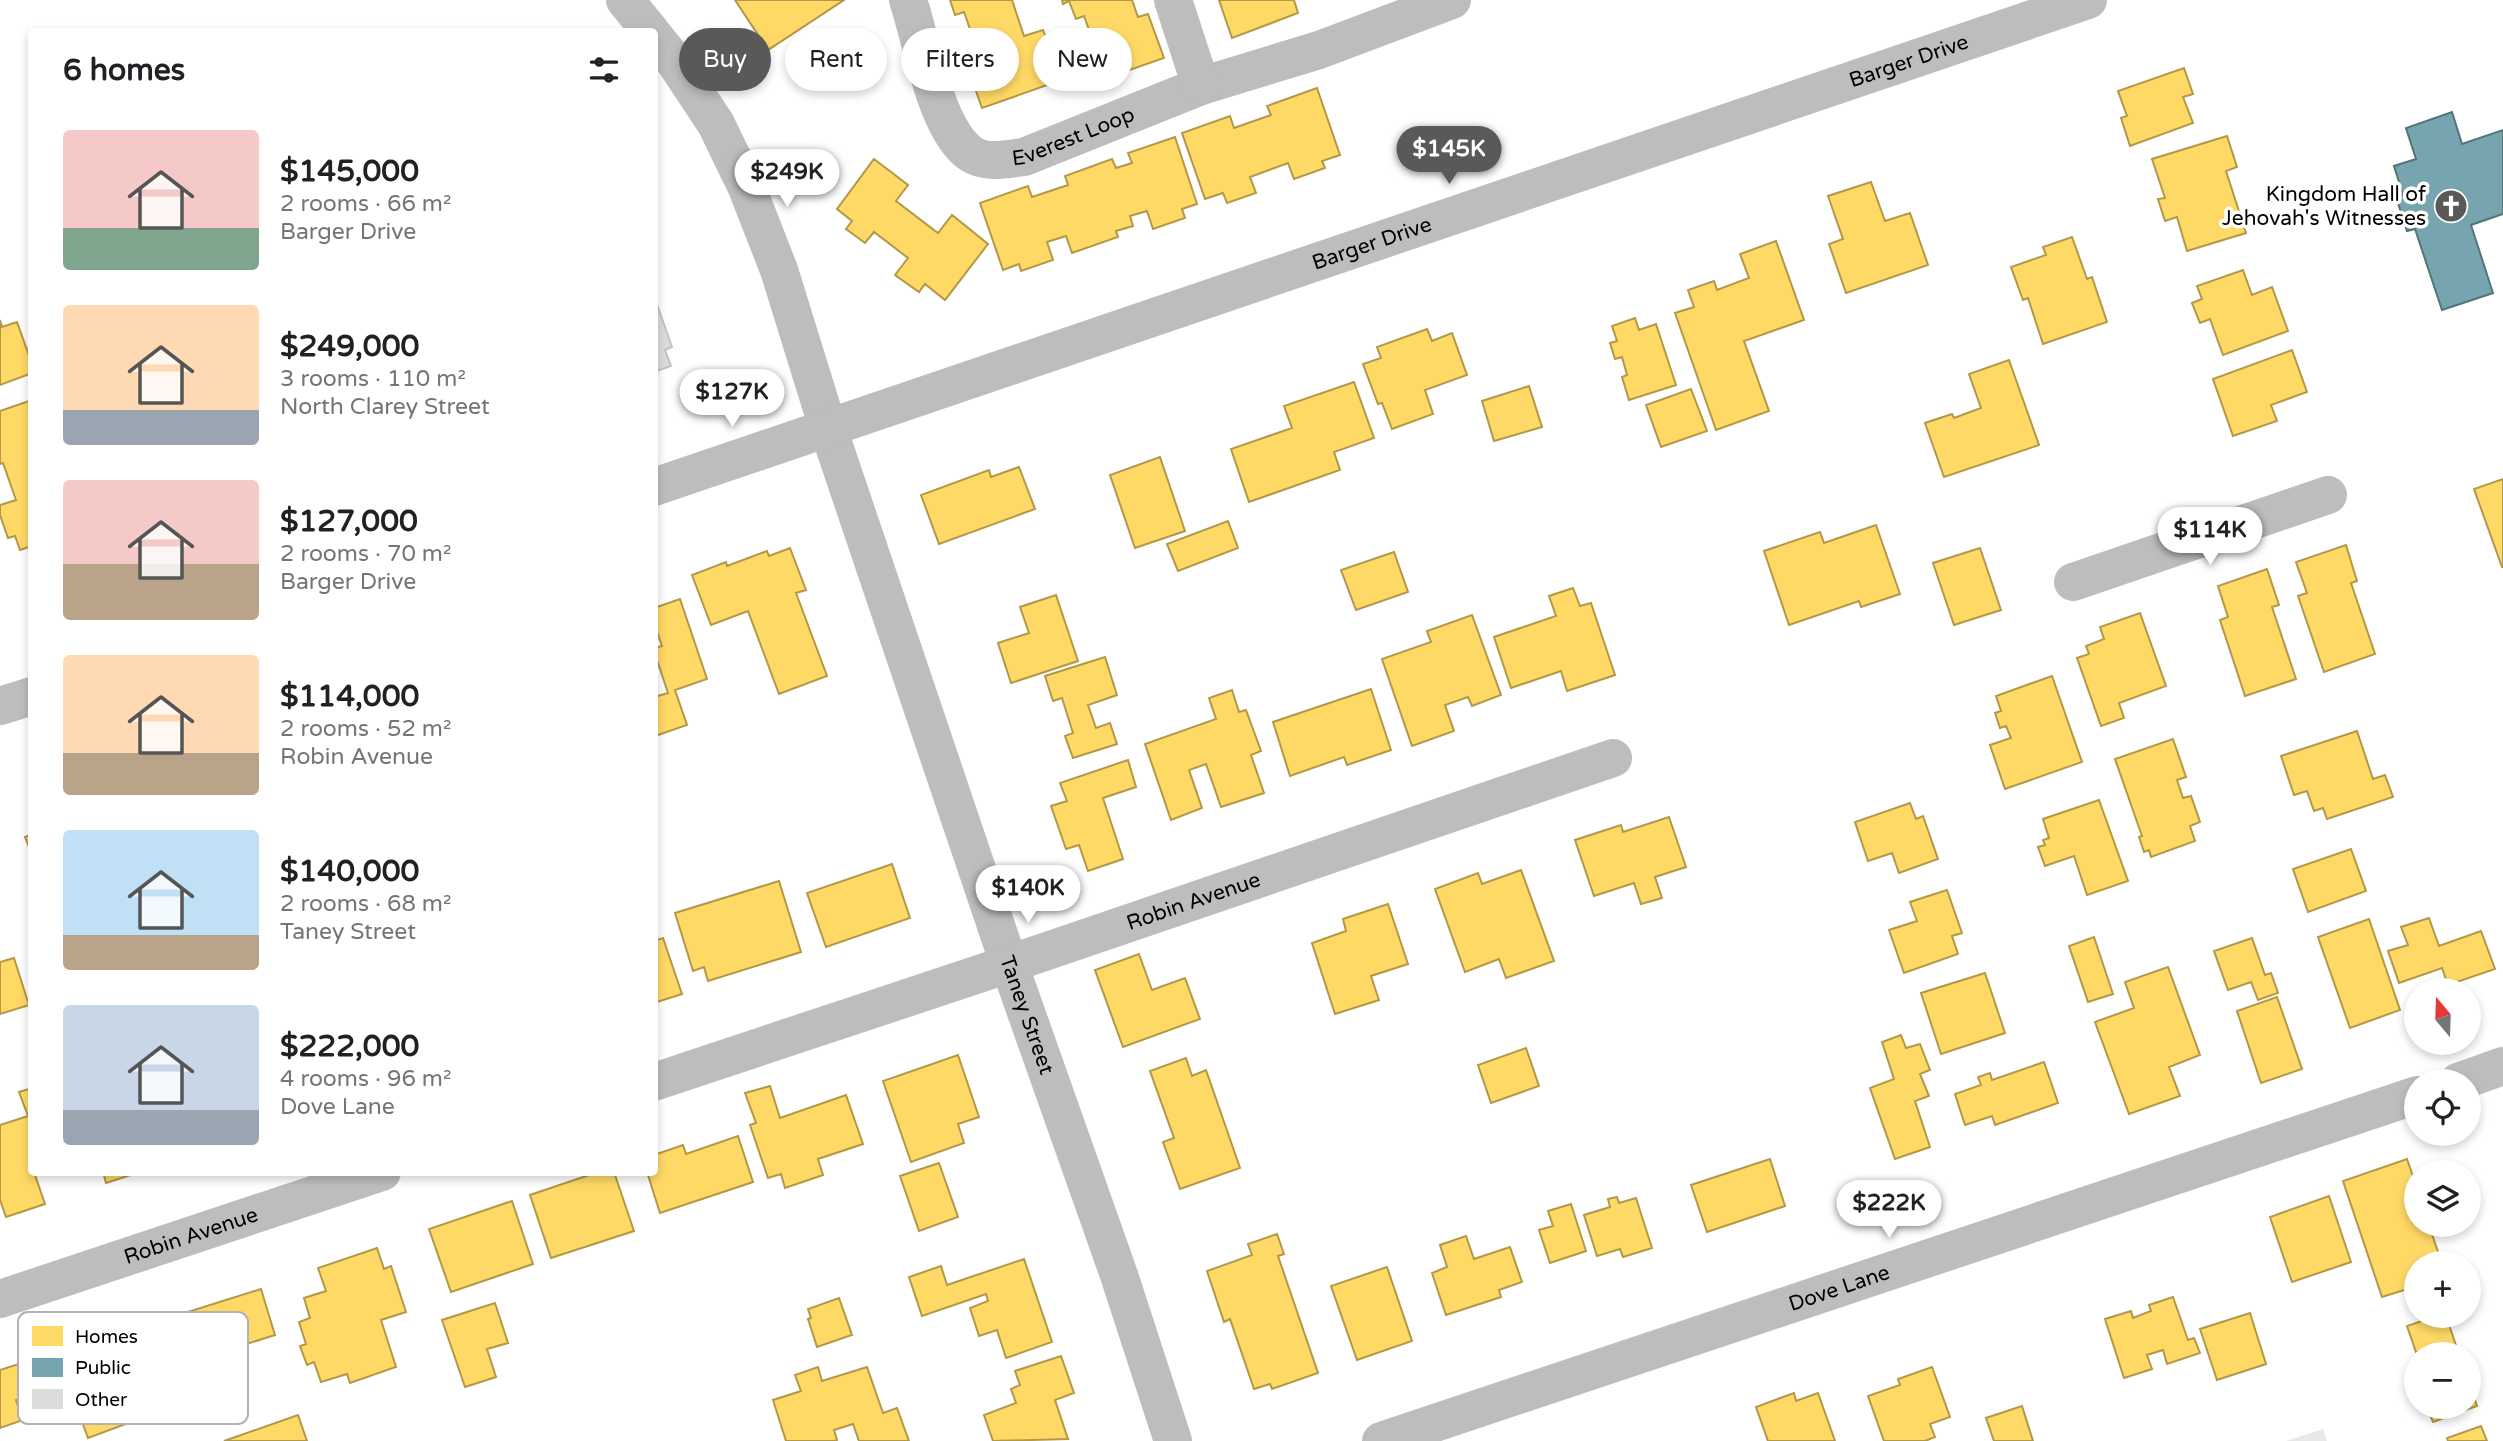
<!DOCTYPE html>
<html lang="en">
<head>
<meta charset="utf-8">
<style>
	:root { --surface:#fff; --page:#f2f2f2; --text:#202124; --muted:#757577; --accent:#595959 }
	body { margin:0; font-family:"Varela Round",sans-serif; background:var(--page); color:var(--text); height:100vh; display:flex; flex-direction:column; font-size:26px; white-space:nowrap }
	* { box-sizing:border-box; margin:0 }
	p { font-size:23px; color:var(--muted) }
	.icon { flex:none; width:38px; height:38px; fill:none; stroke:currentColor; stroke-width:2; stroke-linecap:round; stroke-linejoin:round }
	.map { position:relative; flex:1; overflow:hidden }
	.details { position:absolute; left:28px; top:28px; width:630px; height:1148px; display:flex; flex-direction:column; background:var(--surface); border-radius:7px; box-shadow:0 4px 10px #0003 }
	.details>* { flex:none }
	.hud { position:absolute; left:679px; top:28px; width:665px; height:63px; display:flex; gap:14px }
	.needle { width:46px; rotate:341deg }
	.buttons { position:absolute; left:2404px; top:978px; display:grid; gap:14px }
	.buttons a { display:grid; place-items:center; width:77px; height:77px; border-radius:50%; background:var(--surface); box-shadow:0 4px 10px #0003; font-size:35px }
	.price { position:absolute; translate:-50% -60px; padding:0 16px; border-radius:24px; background:#fff; color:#222; font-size:23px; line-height:46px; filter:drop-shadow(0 2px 4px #0008) }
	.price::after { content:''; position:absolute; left:50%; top:42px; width:21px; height:16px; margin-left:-10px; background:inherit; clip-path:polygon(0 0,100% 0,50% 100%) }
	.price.selected { background:var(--accent); color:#fff }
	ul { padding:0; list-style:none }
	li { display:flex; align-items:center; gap:21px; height:175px; padding:0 35px }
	li span { display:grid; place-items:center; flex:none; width:196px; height:140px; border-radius:7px; color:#555 }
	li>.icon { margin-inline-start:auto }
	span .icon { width:84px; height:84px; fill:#fffc; stroke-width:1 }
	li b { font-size:30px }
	h2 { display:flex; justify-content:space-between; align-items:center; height:84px; padding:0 35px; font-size:30px }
	.tag { padding:0 24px; border-radius:32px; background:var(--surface); box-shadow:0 4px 10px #0003; font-size:24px; line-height:63px }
	.tag.selected { background:var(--accent); color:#fff }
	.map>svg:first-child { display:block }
</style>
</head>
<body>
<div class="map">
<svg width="2503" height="1441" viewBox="0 0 2503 1441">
	<rect width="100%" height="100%" fill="#fff"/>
	<path fill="#e8e8e8" d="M2323 1429 2327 1441H2286Z"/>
	<path fill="#ffd966" stroke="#b29847" stroke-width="2" d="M735 0H844L768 50Z
		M950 0H1012L1024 36 1043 30 1055 61 1046 64 1053 83 982 108 964 57 978 52 964 12 955 15Z
		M1062 0H1132L1138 17 1148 14 1164 58 1101 80 1094 60 1087 63 1077 35 1089 30 1084 16 1076 19 1069 1 1063 4Z
		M1219 0H1294L1298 13 1232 38Z
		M2184 68 2193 94 2183 97 2193 123 2130 146 2121 118 2127 116 2118 91Z
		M1317 88 1340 155 1322 161 1325 168 1294 179 1288 163 1250 177 1256 193 1227 203 1223 193 1205 199 1182 133 1230 116 1234 128 1271 115 1267 106Z
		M2227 136 2237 167 2226 171 2246 233 2187 251 2177 217 2165 221 2158 199 2165 198 2152 159Z
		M1175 137 1197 204 1182 209 1185 218 1153 229 1147 211 1130 216 1133 226 1116 231 1118 237 1072 253 1066 236 1047 242 1053 260 1021 271 1019 264 1003 270 980 203 1028 186 1032 197 1068 185 1065 176 1112 159 1116 168 1132 163 1128 153Z
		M874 159 908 185 896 201 938 233 952 215 988 244 945 300 925 284 919 292 895 275 908 258 874 232 865 243 846 229 852 221 837 209Z
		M1871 182 1885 221 1910 213 1928 265 1846 293 1829 244 1843 239 1828 196Z
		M2072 237 2087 279 2092 277 2107 322 2043 344 2028 298 2023 300 2011 267 2046 255 2043 247Z
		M1776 241 1804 320 1744 341 1769 411 1716 430 1675 313 1694 307 1688 290 1714 281 1717 290 1749 278 1740 254Z
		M2243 270 2252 295 2272 287 2288 331 2223 355 2210 319 2200 323 2192 303 2202 299 2197 286Z
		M1635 318 1639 330 1656 324 1676 385 1629 400 1622 377 1627 375 1622 357 1615 359 1610 343 1617 341 1612 326Z
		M0 320 2 327 17 322 32 364V373L0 385Z
		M1427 329 1432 341 1452 333 1467 375 1425 390 1433 414 1392 429 1382 403 1378 404 1363 364 1381 358 1377 347Z
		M2292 350 2307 392 2271 405 2277 421 2233 436 2213 379Z
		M2009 360 2039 445 1944 477 1925 423 1952 414 1954 418 1981 408 1969 374Z
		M1354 382 1374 438 1334 452 1340 470 1249 502 1231 449 1292 428 1284 406Z
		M1529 386 1542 427 1494 441 1482 401Z
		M1691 389 1707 431 1661 447 1646 405Z
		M32 400V546L20 550 15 536 8 538 0 515V505L16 500 3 463 0 464V411Z
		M1160 457 1185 531 1135 548 1110 475Z
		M1019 467 1035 509 939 544 921 495 989 470 991 477Z
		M2503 479V567H2502L2474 489Z
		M1228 521 1238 548 1178 571 1167 544Z
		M1876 525 1900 594 1861 607 1859 601 1789 625 1764 551 1820 532 1824 543Z
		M2346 545 2357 581 2351 583 2375 654 2324 672 2298 596 2307 593 2296 562Z
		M790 548 806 590 796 593 827 676 779 694 748 611 711 625 692 575 726 562 727 566 767 551 769 556Z
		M1980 548 2001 610 1954 625 1933 563Z
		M1394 552 1408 592 1356 610 1341 570Z
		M2267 569 2279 605 2272 607 2296 679 2245 696 2220 620 2228 617 2218 586Z
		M1573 588 1580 606 1591 603 1615 675 1567 691 1561 671 1511 688 1494 637 1556 616 1549 596Z
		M1056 595 1078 661 1011 683 998 643 1029 633 1020 607Z
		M680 599 707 679 675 690 687 725 655 736 654 697 668 693 654 651V648L662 646 654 623V608Z
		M2140 613 2166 686 2119 703 2124 718 2101 726 2077 658 2089 654 2086 646 2104 639 2100 627Z
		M1472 615 1501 695 1472 706 1468 697 1445 705 1454 731 1412 746 1382 659 1431 642 1427 631Z
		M1105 657 1117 695 1088 705 1096 728 1110 723 1117 744 1073 758 1065 736 1073 733 1062 698 1053 701 1045 676Z
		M2052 676 2082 762 2005 789 1990 745 2011 738 2006 726 2000 728 1995 713 2001 711 1996 696Z
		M1371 689 1391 750 1347 765 1344 757 1290 776 1273 722Z
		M1232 690 1239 712 1246 710 1261 751 1251 755 1264 793 1221 807 1206 764 1189 770 1202 808 1171 820 1145 744 1216 719 1209 698Z
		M2357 731 2373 779 2385 775 2393 797 2327 819 2323 808 2314 811 2307 791 2294 795 2281 756Z
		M2173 739 2186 777 2177 780 2183 798 2191 796 2200 822 2190 826 2195 841 2151 857 2149 850 2144 852 2139 837 2142 836 2115 759Z
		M1128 760 1136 787 1103 798 1123 859 1088 871 1079 845 1066 849 1051 806 1067 801 1060 783Z
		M2099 800 2128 881 2087 895 2074 856 2045 866 2038 847 2045 845 2043 840 2049 838 2043 819Z
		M1910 803 1916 819 1923 816 1938 859 1899 873 1892 853 1868 861 1855 822Z
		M1669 817 1686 867 1655 877 1662 898 1641 904 1634 883 1594 896 1575 840 1621 825 1623 832Z
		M32 834V855L25 837Z
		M2351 849 2366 891 2308 912 2293 869Z
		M892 864 910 918 826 947 807 893Z
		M1521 870 1554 961 1506 978 1499 959 1465 972 1435 889 1478 873 1482 884Z
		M779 881 801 952 708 981 704 967 693 971 675 913Z
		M1947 890 1962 933 1952 936 1958 954 1904 973 1889 930 1917 921 1910 902Z
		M1388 904 1408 964 1371 976 1379 1000 1335 1014 1312 943 1346 931 1343 919Z
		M2429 918 2439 946 2481 931 2495 969 2448 985 2442 968 2399 983 2388 951 2408 945 2401 927Z
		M2369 919 2400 1010 2350 1028 2318 937Z
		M2094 937 2113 994 2088 1002 2069 946Z
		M663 938 682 994 654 1003V941Z
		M2252 938 2265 975 2271 973 2278 993 2258 1000 2251 982 2228 990 2214 951Z
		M1139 954 1152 990 1185 978 1200 1019 1123 1047 1095 970Z
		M14 958 29 1005 0 1014V962Z
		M2168 967 2200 1055 2169 1067 2180 1096 2129 1114 2095 1022 2134 1008 2125 982Z
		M1985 973 2005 1033 1941 1054 1921 993Z
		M2277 997 2302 1069 2261 1083 2237 1011Z
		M1901 1035 1906 1048 1920 1044 1930 1070 1920 1074 1929 1096 1915 1101 1930 1147 1895 1159 1870 1088 1894 1079 1882 1042Z
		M1526 1048 1539 1086 1491 1103 1478 1065Z
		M958 1055 979 1117 958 1124 964 1143 911 1162 883 1081Z
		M1186 1058 1192 1076 1206 1070 1240 1168 1180 1189 1163 1142 1174 1138 1150 1071Z
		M2044 1062 2058 1103 1995 1125 1992 1116 1965 1125 1955 1094 1981 1085 1978 1077 1990 1073 1992 1080Z
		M770 1086 780 1118 846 1095 863 1144 818 1159 823 1175 785 1188 781 1174 768 1178 750 1125 756 1123 745 1093Z
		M32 1088V1172H34L45 1204 6 1217 0 1200V1125L28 1116 19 1092Z
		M738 1136 753 1182 660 1213 647 1172H654V1155L683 1145 686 1154Z
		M1770 1159 1785 1206 1707 1232 1691 1185Z
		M2407 1159 2417 1188V1225H2429L2442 1264H2417V1286L2382 1297 2343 1181Z
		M939 1163 958 1217 919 1231 900 1176Z
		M103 1172H140L106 1183Z
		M598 1172H614L634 1231 551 1258 530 1195Z
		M2329 1196 2351 1262 2292 1282 2270 1217Z
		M1617 1197 1619 1203 1636 1198 1652 1248 1623 1257 1620 1249 1597 1256 1584 1215 1610 1207 1608 1199Z
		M512 1201 533 1264 451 1292 429 1229Z
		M1571 1204 1586 1251 1550 1263 1539 1230 1553 1226 1548 1211Z
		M1277 1234 1284 1254 1278 1256 1318 1373 1272 1389 1270 1384 1254 1389 1230 1319 1224 1322 1207 1271 1252 1255 1248 1244Z
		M1466 1236 1474 1259 1510 1247 1522 1282 1499 1290 1501 1297 1446 1315 1432 1273 1447 1267 1440 1245Z
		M377 1248 384 1269 391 1266 406 1312 381 1320 396 1367 350 1383 347 1374 321 1382 314 1362 307 1365 300 1346 306 1344 299 1322 310 1318 304 1298 326 1291 318 1268Z
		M1024 1259 1052 1342 1006 1358 997 1330 979 1336 970 1308 988 1301 986 1294 922 1316 909 1277 941 1266 947 1285Z
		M1387 1267 1412 1341 1357 1360 1331 1286Z
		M261 1289 275 1335 167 1369 153 1323Z
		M2173 1297 2188 1340 2194 1338 2200 1353 2167 1364 2163 1350 2147 1355 2152 1369 2124 1378 2105 1319 2131 1311 2133 1318 2151 1311 2149 1305Z
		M839 1298 852 1335 817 1347 808 1319 811 1318 808 1309Z
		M495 1303 508 1343 487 1349 496 1377 465 1387 442 1320Z
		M2250 1313 2266 1364 2217 1380 2200 1329Z
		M2436 1316H2446L2459 1354 2417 1355 2407 1326Z
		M130 1326 146 1371 112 1384 126 1424 88 1438 71 1391 65 1393 54 1364 75 1357 72 1347Z
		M1061 1356 1074 1393 1055 1400 1068 1439 993 1441 984 1415 1016 1403 1011 1389 1020 1385 1015 1371Z
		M37 1358 48 1389 16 1400 23 1420 0 1428V1370Z
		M818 1367 822 1381 867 1367 883 1413 897 1408 909 1441H859L853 1424 834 1430 837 1440 835 1441H786L773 1400 801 1391 795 1375Z
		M1932 1367 1950 1417 1930 1424 1935 1437 1925 1441H1884L1868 1396 1900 1385 1898 1379Z
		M2469 1384 2477 1406 2433 1422 2427 1407H2469Z
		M1794 1393 1796 1401 1818 1393 1835 1441H1768L1756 1407Z
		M2022 1406 2033 1441H1994L1986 1418Z
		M298 1415 307 1441H224Z
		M2481 1426 2487 1441H2448L2447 1438Z"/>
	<path fill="#76a5af" stroke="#53747a" stroke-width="2" d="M2452 112 2462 144 2503 130V214L2471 225 2493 293 2442 310 2415 229 2407 231 2396 197 2403 195 2394 166 2416 159 2406 128Z"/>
	<path fill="#dcdcdc" stroke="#c4c4c4" stroke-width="2" d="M654 296 672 347 665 350 671 366 654 372Z"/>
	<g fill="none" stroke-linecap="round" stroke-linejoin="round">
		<g stroke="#bdbdbd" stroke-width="38">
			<path d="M625 0 651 32"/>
			<path id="s1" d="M908 0C922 41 935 129 971 154 986 164 1007 159 1024 157L1201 86 1319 50 1452 0"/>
			<path d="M1173 0 1201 86"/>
			<path id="s2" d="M654 36 675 62 716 124 747 188 779 270 828 428 1009 964 1119 1275 1173 1441"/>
			<path d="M2073 582 2328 495"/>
			<path id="s3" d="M654 1082 1009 964 1613 758"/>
			<path d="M2458 1082 2503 1066"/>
			<path id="s4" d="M0 1299 382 1172"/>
			<path id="s5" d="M1381 1441 2417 1095"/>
		</g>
		<g stroke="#bdbdbd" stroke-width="38">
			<path id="s6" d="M654 487 2088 0"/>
			<path d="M0 706 32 696"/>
		</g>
	</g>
	<defs>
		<symbol id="church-disc" viewBox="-11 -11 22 22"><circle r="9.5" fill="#595959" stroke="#fff"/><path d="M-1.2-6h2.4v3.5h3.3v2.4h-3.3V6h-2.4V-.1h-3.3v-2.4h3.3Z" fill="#fff"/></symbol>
	</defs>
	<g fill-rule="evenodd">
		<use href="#church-disc" x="2432" y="187" width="38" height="38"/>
	</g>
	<g text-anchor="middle" stroke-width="7" stroke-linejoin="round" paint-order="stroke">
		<g font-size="21" fill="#000" stroke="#fff">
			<text dy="7" stroke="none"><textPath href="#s6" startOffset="1325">Barger Drive</textPath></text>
			<text dy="7" stroke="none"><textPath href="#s1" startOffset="276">Everest Loop</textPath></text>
			<text dy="7" stroke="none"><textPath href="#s6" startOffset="758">Barger Drive</textPath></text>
			<text dy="7" stroke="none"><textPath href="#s3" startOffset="569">Robin Avenue</textPath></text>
			<text dy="7" stroke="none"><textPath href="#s2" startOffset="1052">Taney Street</textPath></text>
			<text dy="7" stroke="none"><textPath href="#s4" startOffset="201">Robin Avenue</textPath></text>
			<text dy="7" stroke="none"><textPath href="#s5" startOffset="483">Dove Lane</textPath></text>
		</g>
		<g font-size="21" fill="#000" stroke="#fff" text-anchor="end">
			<text x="2426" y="201">Kingdom Hall of<tspan x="2426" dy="24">Jehovah's Witnesses</tspan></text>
		</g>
	</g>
	<rect x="18" y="1312" width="230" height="112" rx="10" fill="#fff" stroke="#b2b2b2" stroke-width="2"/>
	<rect x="32" y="1326" width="31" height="20" fill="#ffd966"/>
	<rect x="32" y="1358" width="31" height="19" fill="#76a5af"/>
	<rect x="32" y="1389" width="31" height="20" fill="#dcdcdc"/>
	<g font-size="19" fill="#000">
		<text x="75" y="1343">Homes</text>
		<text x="75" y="1374">Public</text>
		<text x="75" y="1406">Other</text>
	</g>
</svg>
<div class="buttons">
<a><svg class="needle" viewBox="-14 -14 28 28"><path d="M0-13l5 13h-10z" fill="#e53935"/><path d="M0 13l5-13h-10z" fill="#757577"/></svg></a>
<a><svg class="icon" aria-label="locate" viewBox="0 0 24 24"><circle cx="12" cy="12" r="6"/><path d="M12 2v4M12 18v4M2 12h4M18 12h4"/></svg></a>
<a><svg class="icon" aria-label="layers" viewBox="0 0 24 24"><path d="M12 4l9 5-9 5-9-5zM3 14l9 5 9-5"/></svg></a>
<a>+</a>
<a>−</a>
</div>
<b class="price selected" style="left:1449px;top:186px">$145K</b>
<b class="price" style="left:787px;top:209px">$249K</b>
<b class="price" style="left:732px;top:429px">$127K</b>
<b class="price" style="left:2210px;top:567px">$114K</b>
<b class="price" style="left:1028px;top:925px">$140K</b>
<b class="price" style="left:1889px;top:1240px">$222K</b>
<div class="hud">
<a class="tag selected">Buy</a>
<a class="tag">Rent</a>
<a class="tag">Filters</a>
<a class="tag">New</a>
</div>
<section class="details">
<h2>6 homes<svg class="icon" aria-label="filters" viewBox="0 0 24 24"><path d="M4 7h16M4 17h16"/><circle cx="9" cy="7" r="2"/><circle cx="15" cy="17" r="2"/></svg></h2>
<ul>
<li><span style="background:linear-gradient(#f6c9c9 70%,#7fa58c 0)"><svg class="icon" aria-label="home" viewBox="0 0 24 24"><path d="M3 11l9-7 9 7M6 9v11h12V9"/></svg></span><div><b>$145,000</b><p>2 rooms · 66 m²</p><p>Barger Drive</p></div></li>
<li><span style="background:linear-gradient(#ffd9b3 75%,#9aa5b1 0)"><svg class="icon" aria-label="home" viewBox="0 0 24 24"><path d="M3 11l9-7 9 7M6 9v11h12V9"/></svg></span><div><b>$249,000</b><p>3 rooms · 110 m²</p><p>North Clarey Street</p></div></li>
<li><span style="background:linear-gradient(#f6c9c9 60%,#b9a48a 0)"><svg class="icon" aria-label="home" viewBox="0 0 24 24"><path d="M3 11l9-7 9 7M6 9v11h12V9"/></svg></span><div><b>$127,000</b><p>2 rooms · 70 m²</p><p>Barger Drive</p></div></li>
<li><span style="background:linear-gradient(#ffd9b3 70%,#b9a48a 0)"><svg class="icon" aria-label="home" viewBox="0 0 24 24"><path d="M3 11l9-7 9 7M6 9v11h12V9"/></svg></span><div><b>$114,000</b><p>2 rooms · 52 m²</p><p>Robin Avenue</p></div></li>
<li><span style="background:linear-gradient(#bfe0f5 75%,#b9a48a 0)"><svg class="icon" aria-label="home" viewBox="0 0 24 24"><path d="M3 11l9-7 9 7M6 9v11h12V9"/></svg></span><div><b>$140,000</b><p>2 rooms · 68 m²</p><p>Taney Street</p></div></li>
<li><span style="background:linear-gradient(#c9d6e8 75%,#9aa5b1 0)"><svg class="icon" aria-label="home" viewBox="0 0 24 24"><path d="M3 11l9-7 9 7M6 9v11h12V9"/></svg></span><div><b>$222,000</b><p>4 rooms · 96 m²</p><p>Dove Lane</p></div></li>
</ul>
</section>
</div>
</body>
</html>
